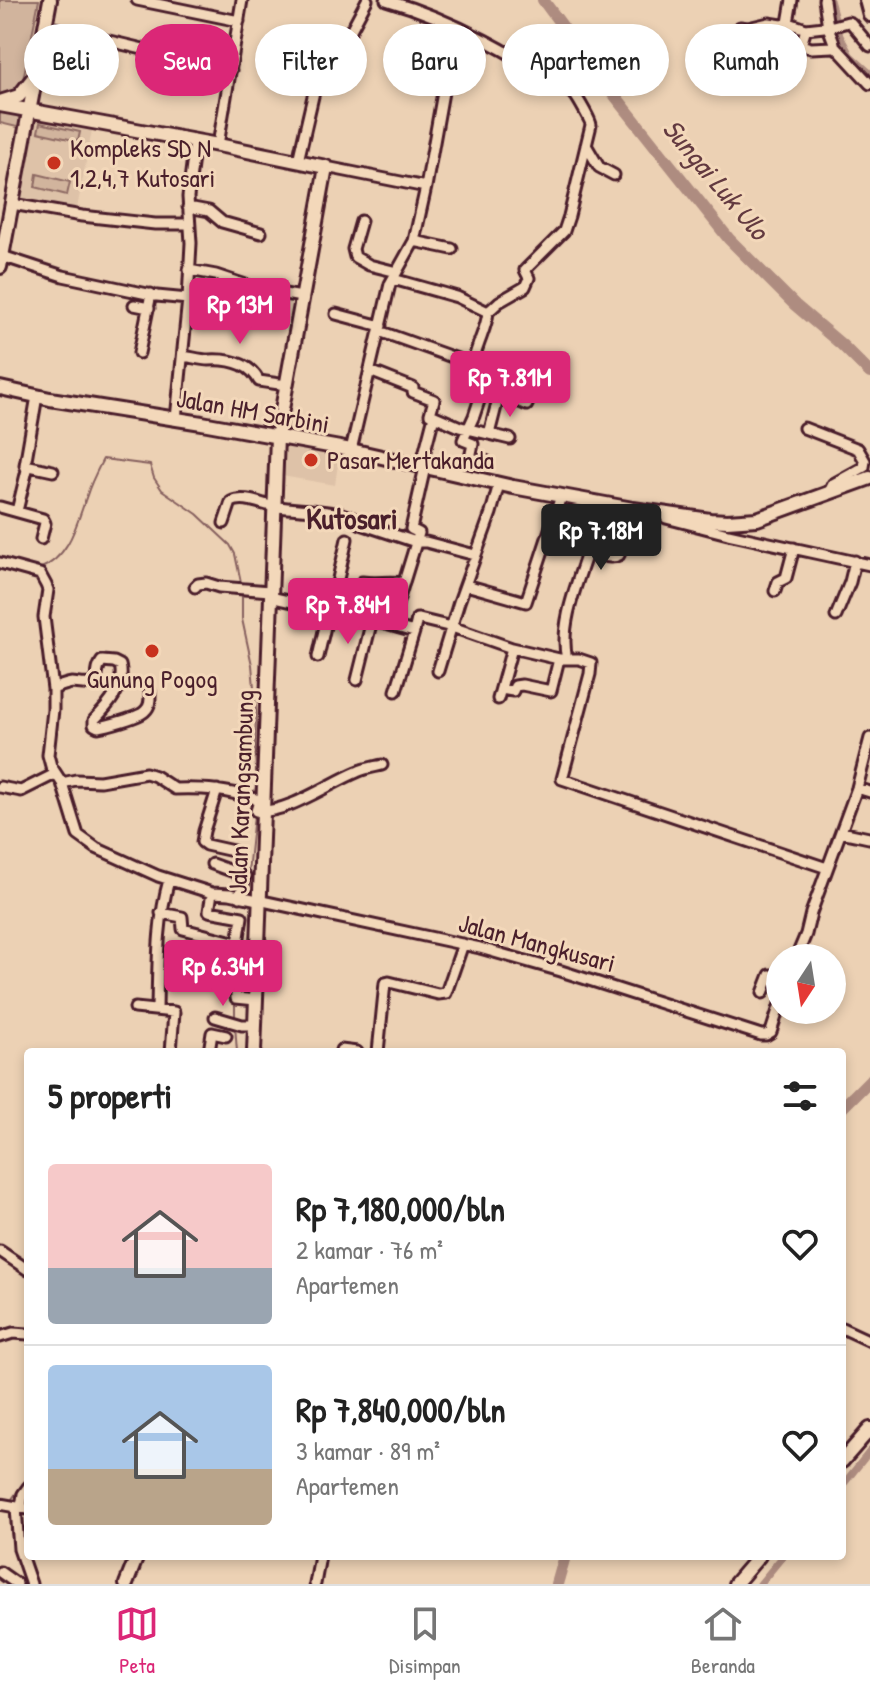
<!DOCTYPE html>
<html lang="id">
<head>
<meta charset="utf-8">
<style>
	:root { --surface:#fff; --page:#f2f2f2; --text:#222; --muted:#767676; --line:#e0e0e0; --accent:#db2777 }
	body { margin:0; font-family:"Patrick Hand",sans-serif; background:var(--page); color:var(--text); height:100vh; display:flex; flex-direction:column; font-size:30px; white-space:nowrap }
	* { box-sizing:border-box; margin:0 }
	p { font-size:26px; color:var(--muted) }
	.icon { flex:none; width:44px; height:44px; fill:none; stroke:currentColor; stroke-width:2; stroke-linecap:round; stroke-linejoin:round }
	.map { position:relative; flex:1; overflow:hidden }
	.details { position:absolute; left:24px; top:1048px; width:822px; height:512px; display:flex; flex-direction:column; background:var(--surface); border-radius:8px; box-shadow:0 4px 12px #0003 }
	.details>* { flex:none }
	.guide { position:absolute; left:24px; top:24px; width:822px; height:72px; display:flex; gap:16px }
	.needle { width:52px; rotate:192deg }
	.fabs { position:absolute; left:766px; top:944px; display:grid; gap:16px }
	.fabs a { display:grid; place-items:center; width:80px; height:80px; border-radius:50%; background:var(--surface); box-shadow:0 4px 12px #0003; font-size:40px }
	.price { position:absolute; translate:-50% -68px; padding:0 18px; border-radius:8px; background:var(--accent); color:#fff; font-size:26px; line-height:52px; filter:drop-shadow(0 2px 4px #0008) }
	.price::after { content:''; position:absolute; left:50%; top:48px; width:24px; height:18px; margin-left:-12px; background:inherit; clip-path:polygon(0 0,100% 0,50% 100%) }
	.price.current { background:#222; color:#fff }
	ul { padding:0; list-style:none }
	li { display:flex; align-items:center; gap:24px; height:200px; padding:0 24px }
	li+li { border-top:2px solid var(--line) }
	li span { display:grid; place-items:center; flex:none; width:224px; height:160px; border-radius:8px; color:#555 }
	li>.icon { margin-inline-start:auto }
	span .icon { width:96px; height:96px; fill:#fffc; stroke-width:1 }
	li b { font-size:34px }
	h2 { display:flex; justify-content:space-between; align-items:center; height:96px; padding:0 24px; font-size:34px }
	.pill { padding:0 28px; border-radius:36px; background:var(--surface); box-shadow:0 4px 12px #0003; font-size:28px; line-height:72px }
	.pill.current { background:var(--accent); color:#fff }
	.tabs { display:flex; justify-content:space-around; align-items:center; height:112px; border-top:2px solid var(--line); background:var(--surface); font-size:22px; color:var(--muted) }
	.tabs a { display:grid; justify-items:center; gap:4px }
	.tabs .current { color:var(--accent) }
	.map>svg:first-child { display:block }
</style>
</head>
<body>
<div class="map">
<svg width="870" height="1584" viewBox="0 0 870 1584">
	<rect width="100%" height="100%" fill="#ecd1b4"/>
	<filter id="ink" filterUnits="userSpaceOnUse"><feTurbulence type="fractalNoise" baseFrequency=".0125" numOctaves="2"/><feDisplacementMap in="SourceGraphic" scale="16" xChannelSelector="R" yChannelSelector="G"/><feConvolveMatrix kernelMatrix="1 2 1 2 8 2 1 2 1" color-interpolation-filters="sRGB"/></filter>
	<g filter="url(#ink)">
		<path fill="#dec2a8" d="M31 113 93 125 76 214 14 202Z
			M277 437 340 448 335 485 276 475Z"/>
		<path fill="#d1b49d" stroke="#8e6a64" stroke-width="2" d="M0 0H39L23 80 19 89 0 96Z
			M0 105 17 109 21 128 0 123Z
			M40 123 80 132 78 141 38 132Z
			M37 174 70 182 67 195 35 187Z"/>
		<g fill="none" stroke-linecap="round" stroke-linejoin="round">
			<path stroke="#86605e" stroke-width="2" d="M39 569C70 558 77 522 87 495 91 482 97 471 103 459L150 465 154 478 162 490 197 514 230 545 235 554 242 587
				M242 593V619L252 665 256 710 255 756 257 780 255 793
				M248 872 254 815
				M235 1001V1019
				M235 1025 237 1052
				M11 1501C13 1496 24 1484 28 1479
				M10 1508 11 1533 14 1545"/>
			<path stroke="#ae8c80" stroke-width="7" d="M830 0 840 36 850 55 870 73
				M842 1486 870 1451
				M760 1584 783 1556"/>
			<path stroke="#ae8c80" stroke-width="12" d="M543 0 597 73 729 239 795 305 842 345 870 373
				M842 1108 870 1080
				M557 1584 565 1556"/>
			<defs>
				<path id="minor" d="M137 0 239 21
					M386 0C455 20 516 55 575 95 578 99 591 121 591 125L569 216 564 231 525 270 529 278 525 287 499 302 488 312
					M788 23 792 0
					M46 26 231 70
					M740 27 748 28 769 23 782 25 789 23 806 29 833 26 848 22 851 23 870 46
					M730 39 801 45 806 29
					M343 45 367 0
					M801 45 811 48 833 47 834 43 828 27 824 0
					M834 45 870 84
					M218 145 242 0
					M586 145 599 167 614 175
					M298 161 323 53
					M326 167 426 187 445 81 462 30
					M12 204 82 216 155 224H189
					M188 207 209 211 222 222 261 233
					M361 221 353 249 355 257 369 265 397 272
					M414 241 452 249
					M2 256 63 276 157 296 188 299
					M189 270 216 275 261 290 302 297
					M134 305 149 308
					M336 314 381 326
					M379 331 466 362 478 367 533 380 534 383 527 405 468 380C471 369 474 357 478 346 482 334 487 324 488 312L457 297 393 279
					M139 353 151 294
					M183 356C191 357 201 360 209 360 228 359 249 362 259 381L286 385
					M370 371 413 388V392L434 400 430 414 460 427 510 439
					M484 386 474 416 463 440 473 444 470 458 486 461
					M176 419 188 299 191 243 188 197 195 141
					M804 428 858 449 865 461 864 467 833 484 828 494
					M489 434 499 395
					M351 450 390 284 414 241 426 187
					M25 465 53 471
					M421 466 434 416
					M0 507 43 519 45 523 41 539
					M17 511 27 470 25 465 37 396
					M666 518 728 534 870 565
					M224 523 231 502C245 495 262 505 276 507 298 509 320 510 342 514L351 517 361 524 416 542H426L475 555
					M0 563 40 574 46 585 48 590 44 617 53 689V710L48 755 51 766 62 783 78 835 96 848 158 876 212 893 230 894 480 948 561 971 761 1035H766L771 1032 780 1004
					M466 585 526 602 561 496
					M195 587 198 584 206 583 219 587 270 591
					M775 591 778 582 786 578 794 548
					M270 597 364 618 414 632 417 619H419L452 627 512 648 498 699
					M357 598 359 587 362 582C377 584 389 581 404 583
					M387 606 396 608 419 533 411 529 425 467
					M331 610 347 539
					M836 616 850 582 855 561
					M512 648 559 659H579L591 663 590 674 562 779 827 868
					M318 657 329 609
					M567 659C559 628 576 586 586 556L588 554C599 552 608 561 619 555L627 532 633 509
					M438 671 459 602 491 513 499 484
					M357 680 372 620
					M53 689C58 687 65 684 72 683 79 683 92 688 96 679 99 671 96 669 102 661L114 662 120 665C126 686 108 706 94 720V725L98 727C106 726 140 717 145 711 151 706 150 698 150 691
					M501 689 513 691 515 686 522 685 551 691 559 659
					M396 691 414 632
					M62 783 76 780 100 781 146 773 155 776 175 789C206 788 226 790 256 799L259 801 256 811C285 815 330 783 357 772 365 768 374 767 382 765
					M0 787 21 791 55 774
					M857 788 870 792
					M217 790 204 831 202 842 206 845 233 851
					M841 832 869 838
					M212 864 245 876 240 897
					M212 893 209 911 242 917 236 957V998L256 1000
					M161 913 182 917 183 929 237 943
					M796 958 806 934 811 913 857 788 870 738
					M763 993 770 975 780 976
					M135 1008 174 1012 171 1052
					M157 1009C158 966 157 922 169 880
					M215 1017 242 1025H255
					M341 1050 357 1052
					M209 1052 212 1033 226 1036
					M378 1052 385 983 389 982 438 994 446 993 463 944
					M0 1251 28 1270
					M842 1328 870 1341
					M0 1337 13 1333 28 1334
					M0 1504 28 1509
					M16 1507 19 1549 31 1584
					M21 1507 23 1494 28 1487
					M0 1572 17 1584
					M315 1584 320 1556"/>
				<path id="major" d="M866 0 870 15
					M0 102 19 96 34 77
					M0 105 218 145 326 167 277 437 254 1052
					M0 267 50 0
					M0 388 50 399 202 423 351 450 513 487 633 509 710 520 727 521 757 519 870 478
					M842 1461 870 1429
					M126 1584 137 1556
					M735 1584 759 1556"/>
			</defs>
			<use href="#minor" stroke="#4a1f2b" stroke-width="15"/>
			<use href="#major" stroke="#4a1f2b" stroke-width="18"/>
			<use href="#minor" stroke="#f3d8ba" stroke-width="9"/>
			<use href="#major" stroke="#f3d8ba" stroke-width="12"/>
		</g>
	</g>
	<g fill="#c8321e" stroke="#f3d8ba" stroke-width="3">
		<circle cx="54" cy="163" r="8"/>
		<circle cx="311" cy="460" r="8"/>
		<circle cx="152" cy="651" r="8"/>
	</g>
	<g text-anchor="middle" stroke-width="6" stroke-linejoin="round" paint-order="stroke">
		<g font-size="26" fill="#4a1f2b" stroke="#f3d8ba" text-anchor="start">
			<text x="70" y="157">Kompleks SD N<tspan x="70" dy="30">1,2,4,7 Kutosari</tspan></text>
			<text x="327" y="469">Pasar Mertakanda</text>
			<text x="152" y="688" text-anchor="middle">Gunung Pogog</text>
		</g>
		<g font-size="26" fill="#4a1f2b" stroke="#f3d8ba">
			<text transform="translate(253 411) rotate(10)" y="9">Jalan HM Sarbini</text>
			<text transform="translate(241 792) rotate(-88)" y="9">Jalan Karangsambung</text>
			<text transform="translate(537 943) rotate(15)" y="9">Jalan Mangkusari</text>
		</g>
		<g font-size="28" font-style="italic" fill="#633a40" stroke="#f3d8ba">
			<text transform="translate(716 179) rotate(50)" y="10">Sungai Luk Ulo</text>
		</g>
		<g font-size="30" font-weight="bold" fill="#4a1f2b" stroke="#f3d8ba">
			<text x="352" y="529">Kutosari</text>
		</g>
	</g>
</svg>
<div class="fabs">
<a><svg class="needle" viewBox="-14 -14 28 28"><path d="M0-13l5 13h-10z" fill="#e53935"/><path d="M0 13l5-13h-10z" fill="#767676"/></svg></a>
</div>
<b class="price" style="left:240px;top:346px">Rp 13M</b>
<b class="price" style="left:510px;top:419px">Rp 7.81M</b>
<b class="price current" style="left:601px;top:572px">Rp 7.18M</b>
<b class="price" style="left:348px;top:646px">Rp 7.84M</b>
<b class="price" style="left:223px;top:1008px">Rp 6.34M</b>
<div class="guide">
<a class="pill">Beli</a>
<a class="pill current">Sewa</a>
<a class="pill">Filter</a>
<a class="pill">Baru</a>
<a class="pill">Apartemen</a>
<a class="pill">Rumah</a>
</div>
<section class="details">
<h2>5 properti<svg class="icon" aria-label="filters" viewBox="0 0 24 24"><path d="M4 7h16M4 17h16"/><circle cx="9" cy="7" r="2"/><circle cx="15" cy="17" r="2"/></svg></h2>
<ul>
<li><span style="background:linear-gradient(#f6c9c9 65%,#9aa5b1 0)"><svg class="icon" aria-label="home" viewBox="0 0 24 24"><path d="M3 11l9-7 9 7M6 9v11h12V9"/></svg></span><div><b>Rp 7,180,000/bln</b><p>2 kamar · 76 m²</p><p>Apartemen</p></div><svg class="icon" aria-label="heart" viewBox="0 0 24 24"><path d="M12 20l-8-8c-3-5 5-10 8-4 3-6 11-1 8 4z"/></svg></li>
<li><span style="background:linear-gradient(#a9c7e8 65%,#b9a48a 0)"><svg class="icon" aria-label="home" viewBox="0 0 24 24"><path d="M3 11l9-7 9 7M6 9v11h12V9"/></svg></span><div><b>Rp 7,840,000/bln</b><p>3 kamar · 89 m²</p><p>Apartemen</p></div><svg class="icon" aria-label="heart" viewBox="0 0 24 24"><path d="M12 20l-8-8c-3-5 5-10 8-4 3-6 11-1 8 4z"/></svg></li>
</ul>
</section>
</div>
<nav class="tabs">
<a class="current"><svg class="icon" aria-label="map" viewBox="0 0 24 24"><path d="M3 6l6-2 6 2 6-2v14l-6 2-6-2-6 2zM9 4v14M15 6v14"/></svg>Peta</a>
<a><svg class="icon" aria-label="saved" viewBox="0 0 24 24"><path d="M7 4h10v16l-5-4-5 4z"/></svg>Disimpan</a>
<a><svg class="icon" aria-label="home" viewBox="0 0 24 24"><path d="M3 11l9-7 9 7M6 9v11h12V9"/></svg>Beranda</a>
</nav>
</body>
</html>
